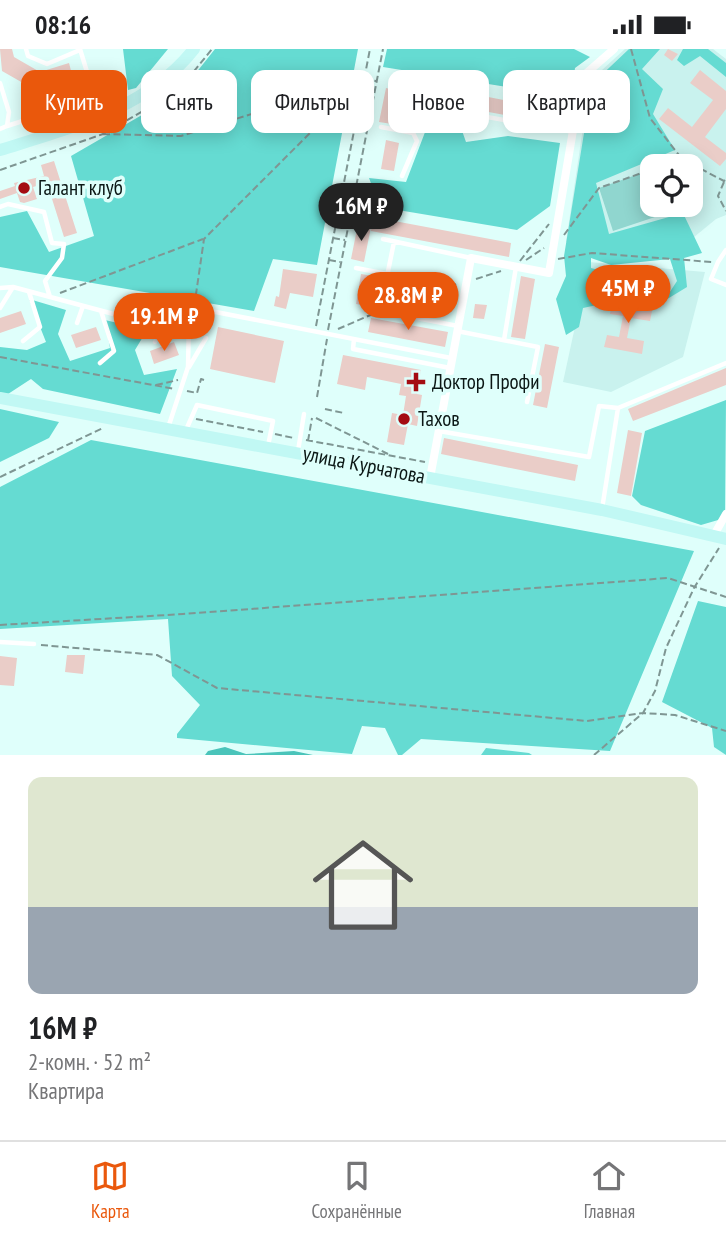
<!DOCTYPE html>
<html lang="ru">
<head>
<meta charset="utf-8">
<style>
	:root { --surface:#fff; --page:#f6f6f6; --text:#202124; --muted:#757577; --line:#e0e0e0; --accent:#ea580c }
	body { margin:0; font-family:"PT Sans Narrow",sans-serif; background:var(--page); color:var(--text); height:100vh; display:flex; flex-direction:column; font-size:26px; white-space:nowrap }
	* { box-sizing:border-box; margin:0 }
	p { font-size:23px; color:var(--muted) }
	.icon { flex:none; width:38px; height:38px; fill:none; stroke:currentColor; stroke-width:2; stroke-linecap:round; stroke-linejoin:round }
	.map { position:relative; height:706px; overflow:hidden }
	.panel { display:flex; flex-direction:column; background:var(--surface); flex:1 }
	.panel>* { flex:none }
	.top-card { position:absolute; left:21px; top:21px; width:684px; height:63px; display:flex; gap:14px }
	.controls { position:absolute; left:640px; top:105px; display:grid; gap:14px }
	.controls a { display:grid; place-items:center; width:63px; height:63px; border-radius:14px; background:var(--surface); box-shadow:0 4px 18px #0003; font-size:35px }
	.price { position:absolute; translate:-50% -60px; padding:0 16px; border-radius:24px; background:var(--accent); color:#fff; font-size:23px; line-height:46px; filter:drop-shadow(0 2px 4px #0008) }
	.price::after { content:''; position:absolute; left:50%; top:42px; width:21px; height:16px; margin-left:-10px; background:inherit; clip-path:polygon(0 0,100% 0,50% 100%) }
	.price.selected { background:#222; color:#fff }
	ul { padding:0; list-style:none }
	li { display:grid; align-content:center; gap:14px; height:371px; padding:0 28px }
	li+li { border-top:2px solid var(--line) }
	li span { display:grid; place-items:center; height:217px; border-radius:14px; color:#555 }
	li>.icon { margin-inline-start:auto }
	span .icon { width:126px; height:126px; fill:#fffc; stroke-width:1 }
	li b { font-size:30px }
	.chip { padding:0 24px; border-radius:14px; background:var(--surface); box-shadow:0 4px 18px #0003; font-size:24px; line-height:63px }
	.chip.selected { background:var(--accent); color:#fff }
	.status { display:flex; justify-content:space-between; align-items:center; height:49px; padding:0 35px; background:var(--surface); direction:ltr }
	.status svg { height:19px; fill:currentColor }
	.menu { display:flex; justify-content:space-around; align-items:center; height:98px; border-top:2px solid var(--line); background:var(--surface); font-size:19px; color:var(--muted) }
	.menu a { display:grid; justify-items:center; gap:4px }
	.menu .selected { color:var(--accent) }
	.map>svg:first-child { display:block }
</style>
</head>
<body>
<div class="status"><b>08:16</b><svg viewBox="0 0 49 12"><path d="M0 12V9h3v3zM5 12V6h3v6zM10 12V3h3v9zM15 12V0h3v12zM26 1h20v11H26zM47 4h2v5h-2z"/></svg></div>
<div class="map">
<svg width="726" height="706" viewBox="0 0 726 706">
	<rect width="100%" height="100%" fill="#dffffb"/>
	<path fill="#c9f2ee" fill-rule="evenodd" d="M625 0H713L726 10V166L716 170 688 193H566L590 32ZM653 117H691V156H653Z
		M589 213 705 223 683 308 611 343 563 333Z"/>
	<path fill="#90d6cf" d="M653 120V156H691V138L697 154 613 182 599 139Z"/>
	<path fill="#65dbd2" d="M123 0H168L136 39 128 41Z
		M215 0H358L317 216 273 210 254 262 0 218V168L27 162 49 203 94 187 71 107 180 44Z
		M387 0H574L590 8 575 19 568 70 557 67 556 46 383 18Z
		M629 0H660L642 20 663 40 653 65 675 101 596 134 609 185 683 164 702 204 684 209 687 238 664 252 677 232 670 210 611 216 591 209V219L613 225 659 233 653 249 610 242 594 247 597 256 583 259 579 278 566 286 556 250 566 227 564 207 592 35Z
		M683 0H708L726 14V28L700 7 684 17 677 11Z
		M460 76 466 93 508 87 560 94 550 157 517 181 380 158 369 129 406 133 427 78Z
		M29 250 66 261 58 285 70 312 110 299 105 271 147 281 135 301 144 326 177 320 160 365 43 340 31 330 8 345 0 344V298L27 301 46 293Z
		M726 351 725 469 701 476 641 456 632 447 645 382Z
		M0 360 59 373 49 389 0 413Z
		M91 391 694 502 610 702 421 690 402 706H398L385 679 362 677 352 705 177 689V685L200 656 172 627 168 570 0 580V438Z
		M698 552 726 558V706L714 698 712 679 662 653Z
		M486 699 529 704 532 706H481Z"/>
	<path fill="#4ac4ba" d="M225 698 246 705 294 702 313 706H205L208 702Z"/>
	<path fill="#eacdc8" d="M0 0H12L14 8 40 23 69 14 74 33 37 42 2 22Z
		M668 0 678 5 672 12 664 6Z
		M700 21 726 42V60L705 88 726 104V110L720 117 659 70 668 59 692 78 713 51 690 34Z
		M401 31 540 58 537 72 398 46 399 44 392 75 379 73 386 39 399 42Z
		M386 91 399 94 394 122 381 120Z
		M54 112 77 184 64 188 47 134 33 138 37 150 24 154 20 153 17 144 0 150V142L15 137 14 134 44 127 41 116Z
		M373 168 511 194 509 208 371 182Z
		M358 175 371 178 364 213 351 210Z
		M283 220 317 225 313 248 290 244 286 260 274 257 276 247 279 248Z
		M361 225 379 228 373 258 356 255Z
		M521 227 535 230 525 290 511 288Z
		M613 250 653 257 650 272 631 269 627 289 644 292 642 305 604 298 607 286 619 288 623 267 610 265Z
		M475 255 487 256 484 270 473 269Z
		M21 262 26 275 0 284V269Z
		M371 269 448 283 445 298 368 283Z
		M96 278 101 291 76 299 71 286Z
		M218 278 284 292 275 334 210 320Z
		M174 293 179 306 154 315 150 302Z
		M545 295 559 298 547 359 533 356Z
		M343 306 421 321 417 345 422 346 417 377 408 375 404 396 387 393 392 364 403 366 406 347 399 346 401 335 367 328 365 341 337 335Z
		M726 319V336L633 372 628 360Z
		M628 381 642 384 631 447 617 444Z
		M444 389 578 416 575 432 441 405Z
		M67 606H85L83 625 65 623Z
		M0 607 17 609 14 637 0 636Z"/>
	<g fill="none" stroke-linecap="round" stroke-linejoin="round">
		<path stroke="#7f9693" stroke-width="2" stroke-dasharray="7 3.5" stroke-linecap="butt" d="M631 0 650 69 682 110
			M364 30 376 32
			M360 51 372 54
			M356 73 367 76
			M103 85 181 87 364 30 204 190 195 252
			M662 117 682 110 724 132 726 130
			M0 121 103 85 178 42 212 0
			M724 133 718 147 726 162
			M337 168 349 171
			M564 186 599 139 653 120
			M333 189 345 191
			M558 210 592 204 712 213
			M329 211 340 213
			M526 211 544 199
			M520 212 549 175
			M476 230 501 222
			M60 244 203 190
			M390 258 457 235
			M316 277 370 0
			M338 280 375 264
			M328 281 383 0
			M0 308 175 340
			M156 336 178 331
			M187 342 197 344 201 330 204 331
			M317 348 327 290
			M325 360 344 364
			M316 369 388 405
			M196 370 263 383
			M275 385 294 389
			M306 391 425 413
			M308 392 312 369
			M0 428 103 379
			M0 576 183 565 668 529 726 548
			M41 596 157 606 217 639 587 672 643 664 675 666 726 682
			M594 706 643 664 655 642 666 599 694 539 719 499"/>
		<path stroke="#fff" stroke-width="4.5" d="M26 0 28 7 47 15 80 1
			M0 34 9 63 7 77 0 80
			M95 49 100 65
			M7 77 95 49 80 0
			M381 78 413 84
			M402 127 417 92 413 84 418 56 574 83
			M0 158 8 155 44 163 52 194 64 195 62 209 45 232 50 248
			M383 190 471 209
			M394 193 380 262 458 277
			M726 201 718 213 711 230 726 236
			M356 219 387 225
			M0 239 13 238 188 285
			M0 259 13 238
			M77 274 83 257
			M457 282 538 298 527 353
			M354 290 353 300 450 319
			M504 291 516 218
			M23 292 40 278 29 243
			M155 293 161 278
			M100 314 114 302 101 262
			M189 318 206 289
			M168 379 188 318 189 272 195 259 451 309
			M186 381 197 356 273 372 268 397
			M439 382 589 408 599 357 618 359
			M298 402 304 365
			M602 460 618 359 726 314
			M0 593 34 595"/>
		<path stroke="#fff" stroke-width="8" d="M430 429 471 209 549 224 582 28 614 0
			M714 486 726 465"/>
		<path stroke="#c1f8f4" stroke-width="12" d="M0 101C70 79 147 60 194 0
			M0 349 602 461 726 490"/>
	</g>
	<g fill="#a40c12" stroke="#dffffb" stroke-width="2.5">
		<circle cx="24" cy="139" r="7"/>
		<path d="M412.5 322.5h7v7h7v7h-7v7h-7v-7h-7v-7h7z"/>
		<circle cx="404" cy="370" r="7"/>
	</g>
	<g text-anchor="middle" stroke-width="7" stroke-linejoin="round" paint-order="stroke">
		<g font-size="21" fill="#0b1715" stroke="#dffffb" text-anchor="start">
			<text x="38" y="146">Галант клуб</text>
			<text x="432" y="340">Доктор Профи</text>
			<text x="418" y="377">Тахов</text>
		</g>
		<g font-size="21" fill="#0b1715" stroke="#dffffb">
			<text transform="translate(364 416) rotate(11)" y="7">улица Курчатова</text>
		</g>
	</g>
</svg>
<div class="controls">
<a><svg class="icon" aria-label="locate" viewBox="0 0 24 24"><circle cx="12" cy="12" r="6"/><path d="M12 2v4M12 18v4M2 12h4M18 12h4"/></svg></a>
</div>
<b class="price selected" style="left:361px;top:194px">16M ₽</b>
<b class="price" style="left:628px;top:276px">45M ₽</b>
<b class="price" style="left:408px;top:283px">28.8M ₽</b>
<b class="price" style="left:164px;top:304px">19.1M ₽</b>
<div class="top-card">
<a class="chip selected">Купить</a>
<a class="chip">Снять</a>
<a class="chip">Фильтры</a>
<a class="chip">Новое</a>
<a class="chip">Квартира</a>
</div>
</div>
<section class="panel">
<ul>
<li><span style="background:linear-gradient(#dfe7d0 60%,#9aa5b1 0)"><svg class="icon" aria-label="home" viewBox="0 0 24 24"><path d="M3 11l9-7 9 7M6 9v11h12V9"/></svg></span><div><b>16M ₽</b><p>2-комн. · 52 m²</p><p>Квартира</p></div></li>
</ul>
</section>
<nav class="menu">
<a class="selected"><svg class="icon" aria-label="map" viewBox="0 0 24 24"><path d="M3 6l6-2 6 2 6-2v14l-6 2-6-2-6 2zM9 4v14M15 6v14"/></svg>Карта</a>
<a><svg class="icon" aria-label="saved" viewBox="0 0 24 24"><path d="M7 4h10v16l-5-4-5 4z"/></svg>Сохранённые</a>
<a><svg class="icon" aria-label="home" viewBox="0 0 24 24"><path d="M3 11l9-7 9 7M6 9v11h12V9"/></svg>Главная</a>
</nav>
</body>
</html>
